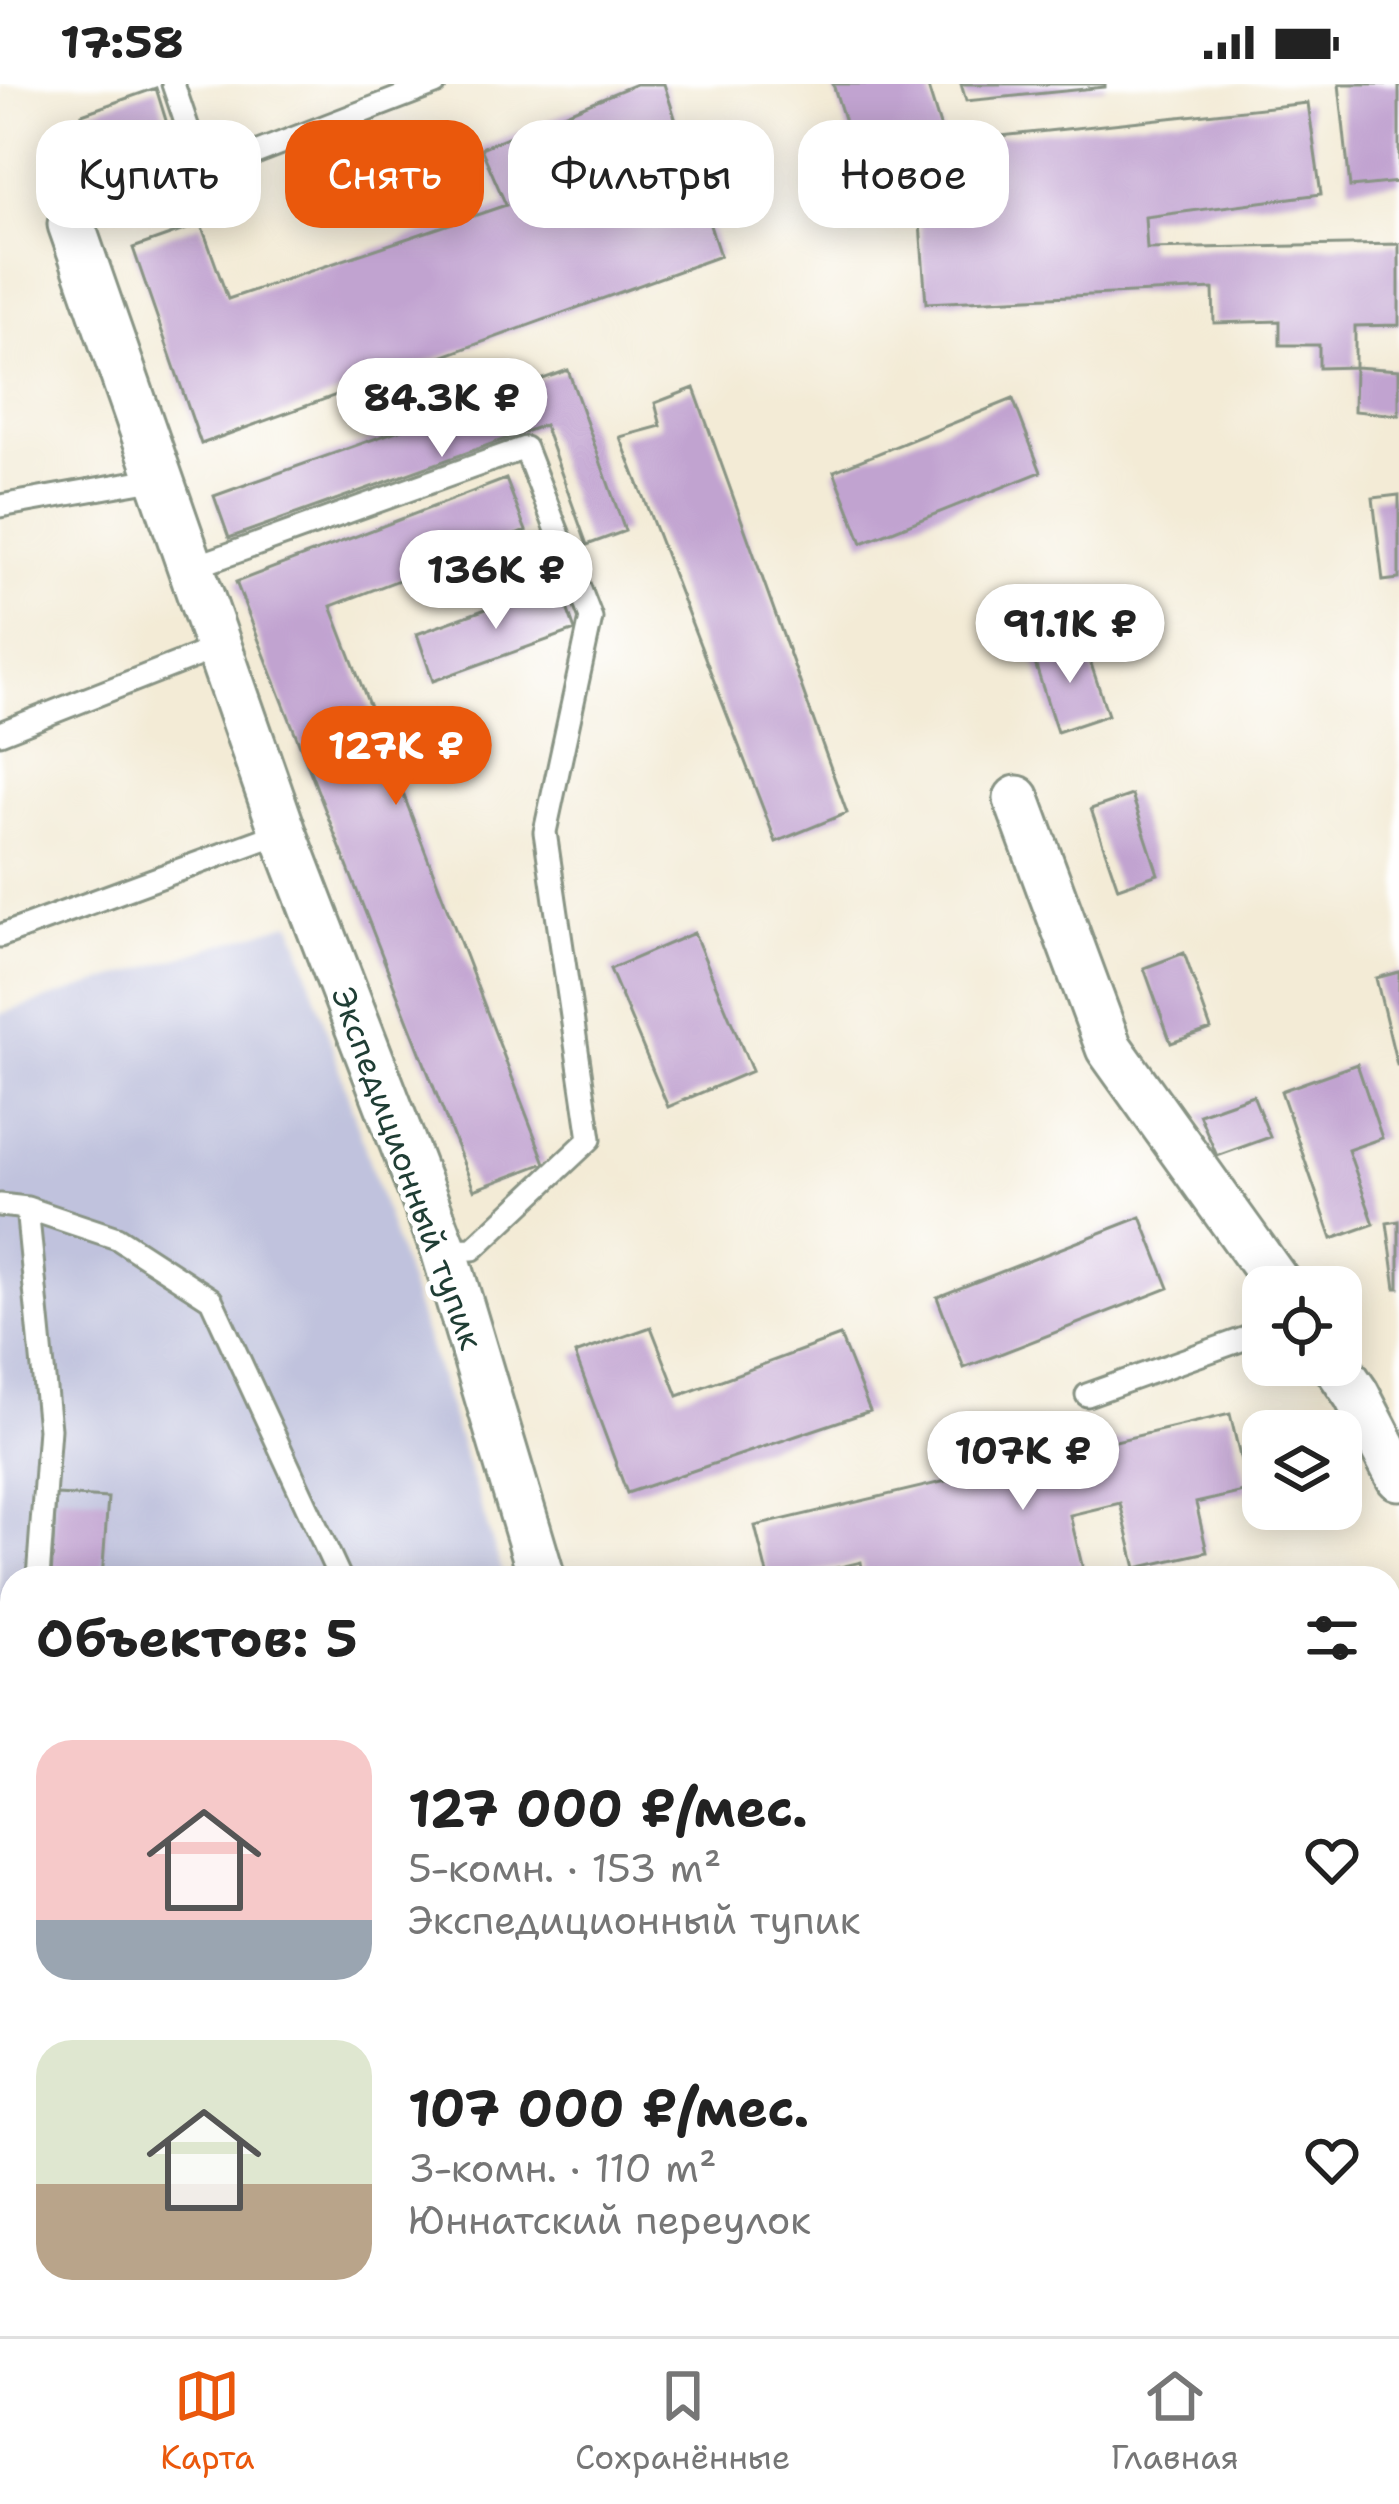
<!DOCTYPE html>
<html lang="ru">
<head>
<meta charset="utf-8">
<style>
	:root { --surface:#fff; --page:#f2f2f2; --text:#222; --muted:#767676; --line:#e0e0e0; --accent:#ea580c }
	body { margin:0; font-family:"Shantell Sans",sans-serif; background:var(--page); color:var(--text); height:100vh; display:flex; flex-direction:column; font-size:45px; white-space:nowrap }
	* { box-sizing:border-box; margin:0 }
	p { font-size:39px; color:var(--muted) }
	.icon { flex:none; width:66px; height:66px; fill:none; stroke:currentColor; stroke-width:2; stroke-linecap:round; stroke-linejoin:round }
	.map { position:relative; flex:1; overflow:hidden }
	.drawer { position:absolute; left:0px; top:1482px; width:1401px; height:771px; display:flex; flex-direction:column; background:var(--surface); border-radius:36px 36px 0 0; box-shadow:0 6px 30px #0003 }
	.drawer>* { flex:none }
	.top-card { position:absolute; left:36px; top:36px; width:1329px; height:108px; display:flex; gap:24px }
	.fabs { position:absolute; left:1242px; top:1182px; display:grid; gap:24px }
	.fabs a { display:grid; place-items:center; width:120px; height:120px; border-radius:24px; background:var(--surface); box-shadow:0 6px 30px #0003; font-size:60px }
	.price { position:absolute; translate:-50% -102px; padding:0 27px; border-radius:42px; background:#fff; color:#222; font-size:39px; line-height:78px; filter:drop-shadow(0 3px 6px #0008) }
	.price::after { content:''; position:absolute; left:50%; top:72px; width:36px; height:27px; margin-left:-18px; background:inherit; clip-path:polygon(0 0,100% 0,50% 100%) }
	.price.active { background:var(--accent); color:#fff }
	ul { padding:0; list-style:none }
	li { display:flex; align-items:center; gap:36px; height:300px; padding:0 36px }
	li span { display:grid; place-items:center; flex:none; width:336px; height:240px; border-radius:36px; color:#555 }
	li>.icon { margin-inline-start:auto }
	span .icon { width:144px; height:144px; fill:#fffc; stroke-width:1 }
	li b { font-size:51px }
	h2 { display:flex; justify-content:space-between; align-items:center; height:144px; padding:0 36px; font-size:51px }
	.tag { padding:0 42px; border-radius:36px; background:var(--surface); box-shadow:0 6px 30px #0003; font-size:42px; line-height:108px }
	.tag.active { background:var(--accent); color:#fff }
	.status { display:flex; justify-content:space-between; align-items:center; height:84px; padding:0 60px; background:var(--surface); direction:ltr }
	.status svg { height:33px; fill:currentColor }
	.menu { display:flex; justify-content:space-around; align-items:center; height:168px; border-top:3px solid var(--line); background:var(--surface); font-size:33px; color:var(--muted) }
	.menu a { display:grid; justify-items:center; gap:6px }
	.menu .active { color:var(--accent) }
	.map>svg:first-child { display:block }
</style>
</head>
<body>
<div class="status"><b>17:58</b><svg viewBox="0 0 49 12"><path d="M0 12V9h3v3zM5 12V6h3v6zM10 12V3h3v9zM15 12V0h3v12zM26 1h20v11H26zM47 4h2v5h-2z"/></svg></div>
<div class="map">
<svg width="1399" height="2252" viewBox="0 0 1399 2252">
	<rect width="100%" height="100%" fill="#fff"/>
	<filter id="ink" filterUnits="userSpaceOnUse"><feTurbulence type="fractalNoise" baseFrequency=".00833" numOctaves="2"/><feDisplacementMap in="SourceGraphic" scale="24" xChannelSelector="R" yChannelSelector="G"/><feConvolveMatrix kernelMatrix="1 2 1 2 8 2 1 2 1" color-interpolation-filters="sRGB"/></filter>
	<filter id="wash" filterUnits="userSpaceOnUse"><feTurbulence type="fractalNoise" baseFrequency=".004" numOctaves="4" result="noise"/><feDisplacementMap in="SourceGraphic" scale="48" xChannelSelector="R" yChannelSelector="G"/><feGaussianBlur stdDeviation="2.7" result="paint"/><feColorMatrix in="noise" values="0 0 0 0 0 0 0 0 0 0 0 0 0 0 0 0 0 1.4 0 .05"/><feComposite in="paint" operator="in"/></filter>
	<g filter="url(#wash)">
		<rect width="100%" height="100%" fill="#f3ebd6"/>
		<path fill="#c0c2dd" d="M292 838 504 1494H12V2208L0 2211V930Z"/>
		<g id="blocks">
			<path fill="#c1a3d0" d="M636 0H664L720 172 201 360 133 164 201 140 228 215 506 121 481 64Z
				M833 0H927L945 58 1308 19 1321 110 1145 133 1147 165 1399 160V241L1355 242V283L1319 284V261H1280V237L1214 239 1213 205 926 219 918 113 871 120Z
				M961 0H1105V3L966 17Z
				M1339 0H1399V98L1350 103Z
				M156 4 177 72 102 100 82 30Z
				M1355 283 1399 286V331L1354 327Z
				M568 286 625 447 587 461 544 341 229 454 214 412Z
				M694 304 847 729 776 758 620 353 661 342 655 319Z
				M1013 315 1041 388 862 459 834 387Z
				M506 395 526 447 331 522 545 1079 474 1106 236 498Z
				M1399 411V495L1383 497 1373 414Z
				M558 499 575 546 433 597 417 550Z
				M1083 556 1108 631 1057 648 1033 573Z
				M1132 711 1158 790 1118 804 1091 725Z
				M694 849 752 987 668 1023 610 885Z
				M1184 869 1211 945 1171 959 1144 884Z
				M1399 888V981H1397L1376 894Z
				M1357 980 1382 1054 1348 1066 1374 1140 1332 1155 1281 1007Z
				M1253 1011 1270 1053 1217 1072 1199 1030Z
				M1141 1133 1169 1204 964 1284 937 1213Z
				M1399 1137V1204H1396L1387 1139Z
				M651 1243 678 1312 840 1252 870 1327 627 1409 575 1270Z
				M1230 1330 1248 1407 1196 1419 1207 1468 1136 1484 1120 1419 1070 1431 1085 1494H864L861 1478 794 1494H768L755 1442Z
				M56 1411 108 1414 102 1494H51Z
				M12 1914V1972L0 1976V1918Z
				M12 2061V2144L0 2148V2065Z"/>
		</g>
	</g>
	<g filter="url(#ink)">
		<use href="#blocks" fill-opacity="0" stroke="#899485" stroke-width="3"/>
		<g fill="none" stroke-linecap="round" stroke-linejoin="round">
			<defs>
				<path id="service" d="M173 0 203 89
					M71 140 435 0
					M0 422 159 394
					M191 484 525 364 591 534 545 748 590 1055 473 1165 444 1166
					M0 649 219 563
					M0 852 283 748
					M0 1121 27 1124 117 1154 211 1215 340 1494
					M27 1124 49 1345 38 1494
					M1087 1311 1263 1248
					M0 1764 12 1745
					M0 2004 12 2000
					M317 2241 322 2252
					M429 2241 431 2252
					M129 2252 172 2241"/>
				<path id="minor" d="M71 140 283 748 444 1166 542 1494
					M1017 715 1109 964 1280 1203
					M1336 1281 1356 1310 1399 1393
					M1389 1728 1399 1723
					M735 2241 736 2252"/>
			</defs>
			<use href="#service" stroke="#899485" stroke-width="27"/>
			<use href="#minor" stroke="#899485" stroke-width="51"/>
			<path stroke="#899485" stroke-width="8" stroke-dasharray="3 9" stroke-linecap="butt" d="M1389 2209 1399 2207
				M809 2241 811 2252
				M1124 2241 1126 2252
				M870 2252 877 2241
				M1169 2252 1224 2241"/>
			<use href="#service" stroke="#fff" stroke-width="21"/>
			<use href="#minor" stroke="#fff" stroke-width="45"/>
		</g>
	</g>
	<g text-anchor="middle" stroke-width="10" stroke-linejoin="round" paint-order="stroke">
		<g font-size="33" fill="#1f3d34" stroke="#fff">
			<text transform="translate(408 1084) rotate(70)" y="12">Экспедиционный тупик</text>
		</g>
	</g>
</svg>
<div class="fabs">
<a><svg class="icon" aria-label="locate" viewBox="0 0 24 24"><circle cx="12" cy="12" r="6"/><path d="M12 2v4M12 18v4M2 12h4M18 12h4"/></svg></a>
<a><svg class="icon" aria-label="layers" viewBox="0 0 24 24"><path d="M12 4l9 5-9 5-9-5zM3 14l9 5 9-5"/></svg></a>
</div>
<b class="price" style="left:442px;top:376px">84.3K ₽</b>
<b class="price" style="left:496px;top:548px">136K ₽</b>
<b class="price" style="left:1070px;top:602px">91.1K ₽</b>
<b class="price active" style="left:396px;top:724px">127K ₽</b>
<b class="price" style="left:1023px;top:1429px">107K ₽</b>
<div class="top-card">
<a class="tag">Купить</a>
<a class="tag active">Снять</a>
<a class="tag">Фильтры</a>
<a class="tag">Новое</a>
</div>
<section class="drawer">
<h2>Объектов: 5<svg class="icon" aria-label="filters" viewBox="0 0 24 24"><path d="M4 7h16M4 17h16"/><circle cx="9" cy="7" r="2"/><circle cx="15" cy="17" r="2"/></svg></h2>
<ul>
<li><span style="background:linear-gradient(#f6c9c9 75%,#9aa5b1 0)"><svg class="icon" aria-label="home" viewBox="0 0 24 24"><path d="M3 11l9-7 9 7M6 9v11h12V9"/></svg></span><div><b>127 000 ₽/мес.</b><p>5-комн. · 153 m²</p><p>Экспедиционный тупик</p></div><svg class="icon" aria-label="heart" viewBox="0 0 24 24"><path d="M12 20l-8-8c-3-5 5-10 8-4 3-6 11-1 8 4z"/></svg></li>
<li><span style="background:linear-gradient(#dfe7d0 60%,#b9a48a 0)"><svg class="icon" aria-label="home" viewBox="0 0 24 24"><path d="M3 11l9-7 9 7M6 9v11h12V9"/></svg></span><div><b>107 000 ₽/мес.</b><p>3-комн. · 110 m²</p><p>Юннатский переулок</p></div><svg class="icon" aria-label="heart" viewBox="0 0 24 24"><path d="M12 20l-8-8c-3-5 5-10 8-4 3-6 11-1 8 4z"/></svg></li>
</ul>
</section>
</div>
<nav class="menu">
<a class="active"><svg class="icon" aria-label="map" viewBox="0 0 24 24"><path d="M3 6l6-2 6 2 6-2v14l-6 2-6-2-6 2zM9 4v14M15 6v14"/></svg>Карта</a>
<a><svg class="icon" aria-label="saved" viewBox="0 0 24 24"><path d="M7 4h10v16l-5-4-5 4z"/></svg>Сохранённые</a>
<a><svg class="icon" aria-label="home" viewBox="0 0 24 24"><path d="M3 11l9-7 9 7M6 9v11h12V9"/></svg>Главная</a>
</nav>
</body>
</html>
